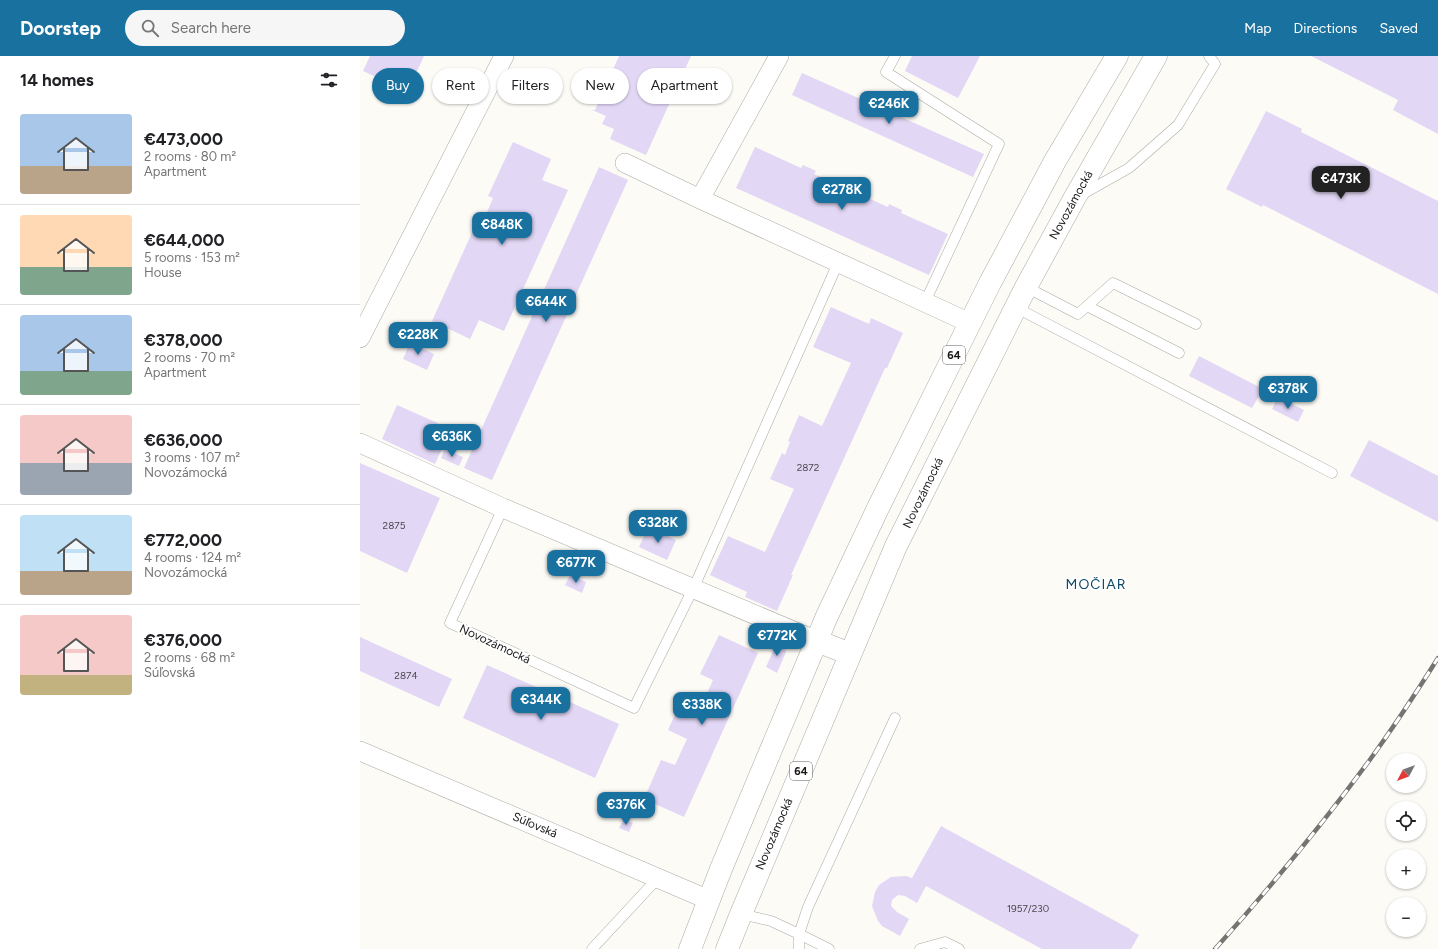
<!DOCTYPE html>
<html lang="en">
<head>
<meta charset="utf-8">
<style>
	:root { --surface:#fff; --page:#f6f6f6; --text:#202124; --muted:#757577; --line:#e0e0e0; --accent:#1971a0 }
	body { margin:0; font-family:Figtree,sans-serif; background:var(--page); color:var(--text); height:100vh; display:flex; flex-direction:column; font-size:15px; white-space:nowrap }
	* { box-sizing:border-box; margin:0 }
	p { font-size:13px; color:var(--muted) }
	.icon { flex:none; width:22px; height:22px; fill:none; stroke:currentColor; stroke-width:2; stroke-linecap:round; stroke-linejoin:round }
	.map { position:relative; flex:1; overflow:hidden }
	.drawer { display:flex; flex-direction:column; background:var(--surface); width:360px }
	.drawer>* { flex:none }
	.guide { position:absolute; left:12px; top:12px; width:380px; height:36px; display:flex; gap:8px }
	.needle { width:26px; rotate:229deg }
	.controls { position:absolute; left:1026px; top:697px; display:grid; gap:8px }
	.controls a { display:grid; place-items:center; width:40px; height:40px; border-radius:50%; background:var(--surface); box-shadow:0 1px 3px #0004; font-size:20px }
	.price { position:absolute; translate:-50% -34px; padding:0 9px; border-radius:8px; background:var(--accent); color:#fff; font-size:13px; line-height:26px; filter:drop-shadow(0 1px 2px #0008) }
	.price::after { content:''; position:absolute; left:50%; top:24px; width:12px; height:9px; margin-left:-6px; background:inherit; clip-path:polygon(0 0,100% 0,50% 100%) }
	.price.selected { background:#222; color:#fff }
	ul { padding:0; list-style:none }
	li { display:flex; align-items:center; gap:12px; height:100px; padding:0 20px }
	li+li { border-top:1px solid var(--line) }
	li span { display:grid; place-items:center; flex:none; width:112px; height:80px; border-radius:4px; color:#555 }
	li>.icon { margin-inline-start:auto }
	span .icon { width:48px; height:48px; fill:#fffc; stroke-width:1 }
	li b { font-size:17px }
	h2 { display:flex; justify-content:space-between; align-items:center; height:48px; padding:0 20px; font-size:17px }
	.pill { padding:0 14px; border-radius:18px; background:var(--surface); box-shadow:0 1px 3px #0004; font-size:14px; line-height:36px }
	.pill.selected { background:var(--accent); color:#fff }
	header { display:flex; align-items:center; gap:24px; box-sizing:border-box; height:56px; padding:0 20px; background:var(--accent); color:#fff }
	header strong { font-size:19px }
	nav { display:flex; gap:22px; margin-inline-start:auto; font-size:14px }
	.search { width:280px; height:36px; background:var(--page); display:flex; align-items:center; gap:10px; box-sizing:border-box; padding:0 14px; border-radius:22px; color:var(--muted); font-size:15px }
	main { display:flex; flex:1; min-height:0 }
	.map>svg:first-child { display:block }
</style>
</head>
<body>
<header>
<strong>Doorstep</strong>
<div class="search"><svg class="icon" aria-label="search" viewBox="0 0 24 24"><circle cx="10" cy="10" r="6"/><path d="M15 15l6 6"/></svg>Search here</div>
<nav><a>Map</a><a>Directions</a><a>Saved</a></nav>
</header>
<main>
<section class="drawer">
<h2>14 homes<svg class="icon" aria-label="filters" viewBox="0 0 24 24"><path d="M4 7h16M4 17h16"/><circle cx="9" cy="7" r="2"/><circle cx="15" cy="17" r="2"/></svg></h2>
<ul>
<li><span style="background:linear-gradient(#a9c7e8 65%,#b9a48a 0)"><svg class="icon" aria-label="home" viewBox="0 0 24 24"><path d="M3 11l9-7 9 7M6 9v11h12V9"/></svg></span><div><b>€473,000</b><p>2 rooms · 80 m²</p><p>Apartment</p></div></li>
<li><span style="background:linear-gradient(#ffd9b3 65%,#7fa58c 0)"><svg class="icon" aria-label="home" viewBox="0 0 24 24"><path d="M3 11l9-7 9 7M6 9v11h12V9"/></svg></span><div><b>€644,000</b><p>5 rooms · 153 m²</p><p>House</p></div></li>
<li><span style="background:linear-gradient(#a9c7e8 70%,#7fa58c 0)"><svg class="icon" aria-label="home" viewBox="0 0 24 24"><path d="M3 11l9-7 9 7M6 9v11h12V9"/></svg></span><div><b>€378,000</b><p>2 rooms · 70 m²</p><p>Apartment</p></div></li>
<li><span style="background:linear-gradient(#f6c9c9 60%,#9aa5b1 0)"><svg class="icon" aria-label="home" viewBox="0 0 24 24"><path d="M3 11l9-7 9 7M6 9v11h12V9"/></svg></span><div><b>€636,000</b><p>3 rooms · 107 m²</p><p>Novozámocká</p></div></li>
<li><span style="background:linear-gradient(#bfe0f5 70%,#b9a48a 0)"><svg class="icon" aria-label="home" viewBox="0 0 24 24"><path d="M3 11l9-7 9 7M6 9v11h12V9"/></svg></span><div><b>€772,000</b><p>4 rooms · 124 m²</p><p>Novozámocká</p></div></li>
<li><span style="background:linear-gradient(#f6c9c9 75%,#c2b280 0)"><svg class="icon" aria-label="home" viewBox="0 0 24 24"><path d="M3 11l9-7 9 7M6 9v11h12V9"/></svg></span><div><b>€376,000</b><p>2 rooms · 68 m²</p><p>Súľovská</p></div></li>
</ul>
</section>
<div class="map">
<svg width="1078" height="893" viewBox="0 0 1078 893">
	<rect width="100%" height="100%" fill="#fdfbf6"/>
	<path fill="#e2d7f5" d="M10 0H64L53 24 35 15 29 27 3 15Z
		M259 0H331L286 99 250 83 254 73 242 68 246 60 232 54H235Z
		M552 0H620L598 42 545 15Z
		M951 0H1078V78L1033 54 1038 44Z
		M442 17 624 98 613 121 432 39Z
		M906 55 942 73 941 76 1078 145V238L903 149 902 151 866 133Z
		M153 86 191 103 182 124 208 134 144 275 119 264 110 283 72 265 120 159 125 161 133 142 128 140Z
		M395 91 441 112 443 109 456 115 454 118 528 151 529 148 542 154 541 157 588 178 569 219 376 132Z
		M239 111 268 124 132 424 104 412Z
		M471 251 509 268 511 262 543 277 527 312H525L431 519H433L417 555 385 541 387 536 350 519 368 480 405 496 434 433 410 423 422 397 425 399 430 386 428 385 439 359 462 370 491 307 453 291Z
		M50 287 74 298 67 314 43 303Z
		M839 300 903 333 892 352 829 320Z
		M918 341 944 354 938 366 912 353Z
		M37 349 91 373 75 408 22 383Z
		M1009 384 1078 420V466L990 420Z
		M85 393 103 401 99 410 81 402Z
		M0 407 80 442 47 517 0 495Z
		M288 471 316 484 307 504 279 491Z
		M210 519 226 526 222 537 205 529Z
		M359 579 398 597 324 761 284 743 301 704 315 709 327 683 308 674 322 643 341 651 353 624 340 618Z
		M0 581 92 623 79 651 0 615Z
		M418 584 424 589 426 596 417 617 406 611Z
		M127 609 259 668 235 722 103 662Z
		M264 763 273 767 269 776 259 772Z
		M581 770 770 873V874L779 879 771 893H682L566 830 557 847 545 840 538 839 532 844 531 850 537 856 549 863 540 880 522 870 518 865 512 850 515 836 519 829 531 821 546 820 552 822Z"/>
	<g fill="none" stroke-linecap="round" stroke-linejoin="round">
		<defs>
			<path id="service" d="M535 0 526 16 639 88 565 246
				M721 139 769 112 818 69 855 8 849 0
				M666 231 718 258 753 227 836 268
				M727 250 819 297
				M655 251 972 417
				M143 452 90 567 274 652 334 531 478 207
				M381 858 411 865 439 878V893
				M232 893 299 821
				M469 893 439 878 448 851 535 662
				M560 893 585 886 599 893"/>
			<path id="minor" d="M265 107 340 143 610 267
				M340 143 419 0
				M0 282 144 0
				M0 387 143 452 457 585
				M0 695 349 844"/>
			<path id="primary" d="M457 585 490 598
				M330 893 361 813 467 560 518 452 630 227 695 105 757 0
				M367 893 381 858 536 490 666 231 714 143 796 0"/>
		</defs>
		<use href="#service" stroke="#aba9a4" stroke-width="11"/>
		<use href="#minor" stroke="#aba9a4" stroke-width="20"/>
		<use href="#primary" stroke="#aba9a4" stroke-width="23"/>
		<use href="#service" stroke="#fff" stroke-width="10"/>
		<use href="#minor" stroke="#fff" stroke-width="19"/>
		<use href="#primary" stroke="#fff" stroke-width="22"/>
		<defs>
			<path id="rail" d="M855 893C909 833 961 770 1009 705 1033 672 1056 637 1078 602"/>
		</defs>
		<use href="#rail" stroke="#767472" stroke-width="4.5"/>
		<use href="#rail" stroke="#fff" stroke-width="3" stroke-dasharray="9" stroke-linecap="butt"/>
	</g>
	<g text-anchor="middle" stroke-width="4" stroke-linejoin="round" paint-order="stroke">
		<g font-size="10" fill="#4b484e">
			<text x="448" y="415">2872</text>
			<text x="34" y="473">2875</text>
			<text x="46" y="623">2874</text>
			<text x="668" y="856">1957/230</text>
		</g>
		<g fill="#fff" stroke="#5e5d5d" stroke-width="1">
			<rect x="583" y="290" width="22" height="18" rx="3"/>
			<rect x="430" y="706" width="22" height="18" rx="3"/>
		</g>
		<g font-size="11" font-weight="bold" fill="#191817">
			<text x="594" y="303">64</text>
			<text x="441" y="719">64</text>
		</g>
		<g font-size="12" fill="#191817" stroke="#fff">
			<text transform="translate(711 149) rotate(-61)" y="4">Novozámocká</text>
			<text transform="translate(563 437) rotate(-64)" y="4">Novozámocká</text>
			<text transform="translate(135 588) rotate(25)" y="4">Novozámocká</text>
			<text transform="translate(175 769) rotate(23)" y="4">Súľovská</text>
			<text transform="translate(414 778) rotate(-67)" y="4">Novozámocká</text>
		</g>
		<g font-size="14" letter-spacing="1" fill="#0c4969" stroke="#fff">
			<text x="736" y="533">MOČIAR</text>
		</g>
	</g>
</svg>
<div class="controls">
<a><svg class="needle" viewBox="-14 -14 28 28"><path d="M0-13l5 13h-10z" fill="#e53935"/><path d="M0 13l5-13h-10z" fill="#757577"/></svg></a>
<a><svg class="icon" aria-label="locate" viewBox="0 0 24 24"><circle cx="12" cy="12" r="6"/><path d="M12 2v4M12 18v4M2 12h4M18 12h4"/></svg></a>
<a>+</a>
<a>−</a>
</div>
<b class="price" style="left:529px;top:69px">€246K</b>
<b class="price selected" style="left:981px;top:144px">€473K</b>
<b class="price" style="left:482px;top:155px">€278K</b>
<b class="price" style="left:142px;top:190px">€848K</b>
<b class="price" style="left:186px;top:267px">€644K</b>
<b class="price" style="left:58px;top:300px">€228K</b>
<b class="price" style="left:928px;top:354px">€378K</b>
<b class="price" style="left:92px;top:402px">€636K</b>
<b class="price" style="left:298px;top:488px">€328K</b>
<b class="price" style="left:216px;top:528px">€677K</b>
<b class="price" style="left:417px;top:601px">€772K</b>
<b class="price" style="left:181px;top:665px">€344K</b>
<b class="price" style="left:342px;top:670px">€338K</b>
<b class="price" style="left:266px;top:770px">€376K</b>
<div class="guide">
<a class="pill selected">Buy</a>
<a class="pill">Rent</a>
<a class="pill">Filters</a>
<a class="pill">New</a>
<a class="pill">Apartment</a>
</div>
</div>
</main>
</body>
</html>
